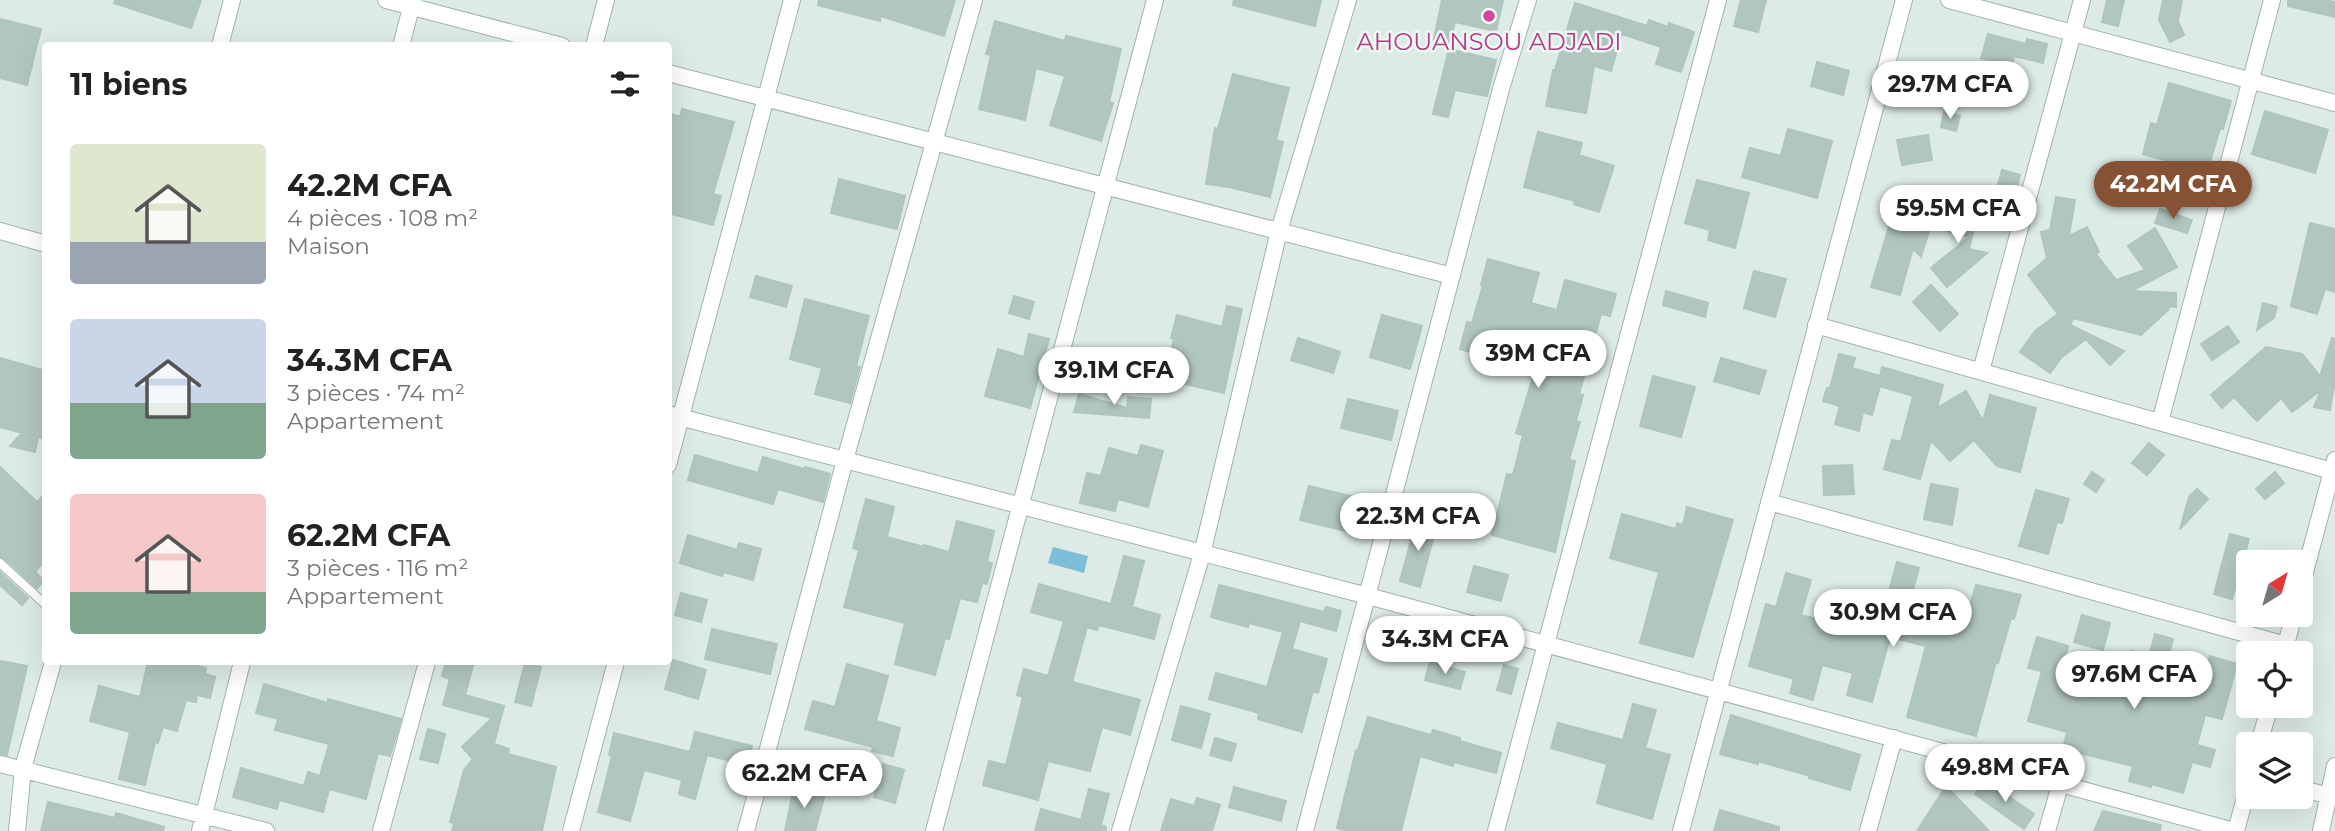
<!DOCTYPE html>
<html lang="fr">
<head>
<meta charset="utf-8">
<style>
	:root { --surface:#fff; --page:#f6f6f6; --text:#222; --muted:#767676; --accent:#855233 }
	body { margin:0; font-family:Montserrat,sans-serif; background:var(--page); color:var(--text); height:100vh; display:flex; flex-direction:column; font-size:26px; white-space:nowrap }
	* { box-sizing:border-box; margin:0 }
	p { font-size:23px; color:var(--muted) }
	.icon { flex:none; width:38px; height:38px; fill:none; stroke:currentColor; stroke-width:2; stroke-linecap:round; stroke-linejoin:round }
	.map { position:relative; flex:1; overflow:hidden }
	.panel { position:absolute; left:42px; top:42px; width:630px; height:623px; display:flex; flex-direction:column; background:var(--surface); border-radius:7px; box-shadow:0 7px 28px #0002 }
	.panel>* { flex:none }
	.needle { width:46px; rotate:37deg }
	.buttons { position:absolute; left:2236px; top:550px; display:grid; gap:14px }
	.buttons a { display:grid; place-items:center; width:77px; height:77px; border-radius:7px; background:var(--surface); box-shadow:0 7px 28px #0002; font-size:35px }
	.price { position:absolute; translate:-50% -60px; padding:0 16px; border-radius:24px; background:#fff; color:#222; font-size:23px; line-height:46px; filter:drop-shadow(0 2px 4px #0008) }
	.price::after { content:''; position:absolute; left:50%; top:42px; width:21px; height:16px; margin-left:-10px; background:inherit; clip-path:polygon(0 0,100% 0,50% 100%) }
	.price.selected { background:var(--accent); color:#fff }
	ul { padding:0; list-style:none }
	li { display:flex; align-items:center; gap:21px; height:175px; padding:0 28px }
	li span { display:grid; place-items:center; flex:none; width:196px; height:140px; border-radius:7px; color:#555 }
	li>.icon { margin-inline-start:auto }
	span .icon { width:84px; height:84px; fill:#fffc; stroke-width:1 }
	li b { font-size:30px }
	h2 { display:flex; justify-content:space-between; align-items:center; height:84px; padding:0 28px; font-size:30px }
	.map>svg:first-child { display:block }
</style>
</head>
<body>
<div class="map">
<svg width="2335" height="831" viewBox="0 0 2335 831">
	<rect width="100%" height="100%" fill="#ddebe7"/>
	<path fill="#7ebdd7" d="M1053 547 1088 556 1084 573 1048 563Z"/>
	<path fill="#b2c6c0" stroke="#afc5bf" stroke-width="2" d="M115 0H201L191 28 114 3Z
		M819 0H955L944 36 881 16 880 21 818 5Z
		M1234 0H1321L1315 26 1233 5Z
		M1442 0H1503L1496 31 1455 22 1449 44 1434 39Z
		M1741 0H1766L1758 32 1734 26Z
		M2107 0H2124L2118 26 2102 22Z
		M2163 0H2182L2178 21 2184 35 2170 42 2159 20Z
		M2288 0H2325L2335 2V17L2288 6Z
		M1575 3 1647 26 1649 20 1668 27 1669 23 1694 32 1681 72 1656 64 1661 47 1622 34 1611 71 1594 66 1586 113 1546 106 1553 70H1555Z
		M0 19 41 29 27 85 0 78Z
		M995 21 1065 41 1066 36 1121 49 1109 102 1113 103 1101 141 1050 125 1065 76 1036 68 1025 120 979 109 991 55 986 54Z
		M1988 34 2026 44 2027 39 2047 44 2043 63 2014 56 2012 66 1981 58Z
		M1449 49 1496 60 1487 96 1455 90 1448 117 1433 114Z
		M1817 62 1849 71 1843 95 1811 86Z
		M1233 74 1289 88 1276 140 1283 142 1270 197 1229 187 1206 184 1215 128 1218 129Z
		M2169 83 2231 101 2223 129 2220 128 2207 172 2143 154 2151 123 2157 125Z
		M682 109 734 122 713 194 721 196 713 225 668 213V113L680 117Z
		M2265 111 2328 130 2315 173 2252 154Z
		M1944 112 1960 116 1956 131 1941 127Z
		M1788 129 1832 141 1817 198 1742 177 1750 148 1781 156Z
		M1538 132 1582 143 1579 155 1614 166 1599 212 1574 204 1575 201 1524 187Z
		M1928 135 1932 160 1902 165 1897 140Z
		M2002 170 2020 175 2013 201 1995 196Z
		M839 179 905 196 897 229 831 213Z
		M1697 180 1749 193 1735 248 1708 240 1710 230 1685 223Z
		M2056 197 2075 200 2069 236 2087 227 2099 252 2096 254 2116 280 2145 270 2128 246 2155 228 2177 267 2131 291 2176 293V307L2169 306 2168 310 2141 335 2073 318 2070 325 2124 351 2110 365 2086 339 2062 357 2050 373 2020 352 2035 331 2058 314 2028 275 2047 258 2041 232 2050 230Z
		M1948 204 1978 213 1969 249 1987 253 1947 287 1931 268 1969 237 1940 229Z
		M2160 209 2192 220 2187 233 2155 223Z
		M1891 220 1929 231 1921 257 1913 248 1900 295 1871 287Z
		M2310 223 2335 229V292L2325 289 2317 314 2291 306Z
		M1488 259 1539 273 1531 303 1557 310 1565 280 1616 294 1610 316 1601 314 1579 394 1583 395 1576 421 1580 422 1569 460 1575 461 1555 552 1492 535 1507 474 1513 475 1523 435 1516 433 1535 370 1460 349 1467 322 1472 323 1483 285H1481Z
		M1754 271 1786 279 1775 317 1744 308Z
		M756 276 792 286 786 307 750 297Z
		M1931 285 1958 314 1940 331 1913 302Z
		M1666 291 1708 303 1705 317 1663 305Z
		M1014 296 1034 302 1029 319 1009 313Z
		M805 299 869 316 856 366 860 367 850 403 815 394 822 368 790 359Z
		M2263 303 2277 307 2274 318 2257 330Z
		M1227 306 1242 309 1224 393 1164 379 1174 339 1171 338 1177 315 1222 327Z
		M1382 315 1422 326 1410 369 1370 357Z
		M2228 326 2239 342 2212 360 2201 344Z
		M1029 334 1049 339 1030 408 985 396 998 349 1024 357Z
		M1298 338 1340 352 1333 373 1291 360Z
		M2332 338 2335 339V381L2330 410 2314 407 2321 390 2292 412 2281 398 2257 421 2234 397 2222 408 2211 395 2266 347 2302 354 2320 376Z
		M1839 354 1855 358 1852 368 1880 376 1882 367 1943 385 1937 408 1966 391 1983 421 1990 395 2036 408 2020 472 1997 466 1974 440 1950 461 1931 440 1920 479 1884 469 1892 440 1901 442 1913 396 1880 386 1872 415 1863 412 1859 431 1835 424 1840 406 1823 401 1827 388H1830Z
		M0 358 46 371V439L38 437 35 452 10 446 22 433 0 427Z
		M1721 358 1766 371 1759 394 1714 381Z
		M1653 376 1695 387 1681 437 1640 426Z
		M1079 394 1127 408 1128 397 1151 399 1149 418 1074 412Z
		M1348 399 1398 411 1391 440 1341 428Z
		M2149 443 2164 455 2147 475 2132 463Z
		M1141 445 1163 451 1148 507 1118 499 1115 511 1080 503 1087 473 1101 476 1109 448 1138 456Z
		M695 455 758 473 763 457 804 469 805 467 830 474 823 502 778 489 773 504 688 480Z
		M1852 465 1854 494 1824 495 1823 466Z
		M0 467 37 502 46 493V559L35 572 44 581 37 588 4 558 0 557Z
		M2092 472 2104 480 2096 492 2084 484Z
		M2275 472 2284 483 2265 499 2256 489Z
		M1931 484 1958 489 1952 525 1924 519Z
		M1309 486 1371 501 1362 535 1300 520Z
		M2197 489 2208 499 2180 529 2189 497Z
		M2036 490 2069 499 2062 523 2057 522 2048 554 2019 546Z
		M866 499 894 507 887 537 924 547V545L949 552 957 521 994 531 987 562 992 563 987 584 982 583 977 602 960 598 949 639 945 638 935 675 895 664 905 623 844 607 859 550 853 548Z
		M1687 507 1733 520 1693 657 1640 643 1659 572 1610 558 1622 514 1676 529 1677 523 1683 525Z
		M1417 519 1437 525 1420 587 1400 581Z
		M2230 534 2249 539 2232 599 2214 594Z
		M688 535 737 550 739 543 761 549 753 580 723 572 722 576 680 563Z
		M1124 556 1144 561 1132 607 1160 615 1154 639 1099 625 1097 630 1087 627 1072 682 1140 700 1130 735 1102 727 1090 771 1048 761 1038 800 983 785 989 761 1006 765 1023 697 1017 695 1024 669 1048 676 1064 621 1031 612 1039 584 1111 604Z
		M1897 562 1919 568 1910 600 1938 608 1934 622 1963 630 1976 585 2021 595 2014 619 2011 618 1998 663 1996 662 1976 736 1907 717 1926 646 1890 637 1872 702 1847 695 1853 673 1822 665 1813 700 1790 693 1794 679 1749 666 1766 604 1776 607 1786 573 1811 580 1801 615 1877 634Z
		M1474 566 1508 575 1501 601 1467 592Z
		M0 572 28 598 22 605 0 585Z
		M1219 585 1324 612 1326 607 1341 611 1336 631 1300 621 1292 649 1327 659 1318 693 1313 691 1302 732 1258 719 1259 713 1209 699 1216 673 1267 687 1283 632 1249 623 1248 627 1211 617Z
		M681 593 707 600 701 622 675 615Z
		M2082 615 2110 623 2103 650 2074 642Z
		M712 629 777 644 770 674 705 659Z
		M2155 634 2173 639 2164 672 2203 683 2210 656 2237 664 2222 719 2205 715 2197 745 2215 750 2210 767 2192 762 2183 793 2152 784 2151 787 2129 781 2133 766 2063 749 2067 732 2028 721 2042 671 2028 668 2037 637 2068 646 2057 687 2094 697 2106 652 2129 659 2131 651 2149 656Z
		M673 660 706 670 698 699 665 689Z
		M0 661 27 666 7 755 0 754Z
		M148 662H182L206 668 205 674 215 677 210 698 197 695 196 702 186 700 177 731 163 727 158 743 155 742 145 785 119 779 130 732 90 721 99 686 140 697Z
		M446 662H474L465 695 504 706 494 744 509 749 508 754 556 767 542 831H452L454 823 450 822 464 770 473 759 462 747 492 718 443 705 450 679 442 676Z
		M1430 662 1465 672 1460 689 1425 680Z
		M525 663 541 667 531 706 515 702Z
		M847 664 888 676 876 721 900 728 893 756 872 751 873 747 805 729 813 701 835 707Z
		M1504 665 1518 669 1511 694 1497 690Z
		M264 684 328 703V699L401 719 390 756 378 753 366 799 329 789 323 812 279 800 277 809 233 797 241 768 304 786 308 772 320 776 329 744 275 730 278 719 256 713Z
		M1633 704 1656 710 1645 748 1670 755 1652 819 1597 803 1607 764 1551 748 1558 723 1623 740Z
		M1181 706 1210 714 1201 748 1172 740Z
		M1731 715 1860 755 1850 790 1809 778 1810 776 1758 761V764L1720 754Z
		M1368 717 1431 735 1433 730 1460 738V741L1501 753 1496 773 1454 762 1453 766 1420 756 1401 831H1346L1337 828 1356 750H1358Z
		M428 729 445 734 438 763 420 759Z
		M695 732 752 746 747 765 707 755 695 799 679 794 682 780 644 770 630 821 598 812 612 756 609 755 614 733 690 752Z
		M1215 738 1236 744 1231 761 1210 755Z
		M883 764 904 770 895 803 874 797Z
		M1985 780 2034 814 2024 829 1975 794Z
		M794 786 825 794 815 831H785Z
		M1946 786 1989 831H1917Z
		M1234 787 1286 801 1281 821 1229 807Z
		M1089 789 1109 794 1101 825 1106 827V831H1035L1041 809 1081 820Z
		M1197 798 1220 805 1212 831H1161L1171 799 1194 806Z
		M48 802 115 818 116 813 164 827 163 831H41Z
		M1720 810 1779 827V831H1714Z
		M2103 811 2161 825 2160 831H2094Z"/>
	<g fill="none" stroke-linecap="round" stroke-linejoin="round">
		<defs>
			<path id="lane" d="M0 563 46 605"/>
			<path id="street" d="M386 0 562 46
				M1949 0 2335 103
				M220 46 232 0
				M401 46 413 0
				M594 46 606 0
				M668 73 1452 276
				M0 231 46 244
				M1816 325 2332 471
				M1981 371 2082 0
				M668 414 1368 596 2234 831
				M2160 422 2272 0
				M668 465 792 0
				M1769 502 2286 645
				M2301 587 2335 460
				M2284 652 2294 614
				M2259 744 2270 705
				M0 764 266 831
				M2301 789 2335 797
				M17 831 23 768 53 662
				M200 831 242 662
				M381 831 427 662
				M571 831 616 662
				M746 831 845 460 974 0
				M934 831 1155 0
				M1120 831 1202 554 1279 231 1348 0
				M1305 831 1501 89 1528 0
				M1496 831 1718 0
				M1681 831 1904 0
				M1868 831 1894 738
				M2047 831 2060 785
				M2236 831 2249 783
				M2321 831 2335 766"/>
		</defs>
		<use href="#lane" stroke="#a0b3af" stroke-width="10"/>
		<use href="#street" stroke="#a0b3af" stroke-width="18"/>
		<use href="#lane" stroke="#fff" stroke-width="8"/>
		<use href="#street" stroke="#fff" stroke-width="16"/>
	</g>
	<circle fill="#d1479c" stroke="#eef7f4" stroke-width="2.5" cx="1489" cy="16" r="7"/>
	<g text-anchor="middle" stroke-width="5" stroke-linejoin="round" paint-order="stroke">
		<g font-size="24" fill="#b23c85" stroke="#eef7f4">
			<text x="1489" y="50">AHOUANSOU ADJADI</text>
		</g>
	</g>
</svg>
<div class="buttons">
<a><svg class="needle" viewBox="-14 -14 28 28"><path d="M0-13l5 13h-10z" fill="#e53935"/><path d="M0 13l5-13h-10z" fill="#767676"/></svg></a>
<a><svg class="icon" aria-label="locate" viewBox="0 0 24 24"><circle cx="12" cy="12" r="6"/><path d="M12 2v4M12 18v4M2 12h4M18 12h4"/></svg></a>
<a><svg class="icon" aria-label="layers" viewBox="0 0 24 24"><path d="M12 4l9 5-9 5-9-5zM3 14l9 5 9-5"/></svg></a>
</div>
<b class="price" style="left:1950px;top:121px">29.7M CFA</b>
<b class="price selected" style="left:2173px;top:221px">42.2M CFA</b>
<b class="price" style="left:1958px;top:245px">59.5M CFA</b>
<b class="price" style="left:1538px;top:390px">39M CFA</b>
<b class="price" style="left:1114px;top:407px">39.1M CFA</b>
<b class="price" style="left:1418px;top:553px">22.3M CFA</b>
<b class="price" style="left:1893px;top:649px">30.9M CFA</b>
<b class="price" style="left:1445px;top:676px">34.3M CFA</b>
<b class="price" style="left:2134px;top:711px">97.6M CFA</b>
<b class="price" style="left:2005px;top:804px">49.8M CFA</b>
<b class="price" style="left:804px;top:810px">62.2M CFA</b>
<section class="panel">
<h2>11 biens<svg class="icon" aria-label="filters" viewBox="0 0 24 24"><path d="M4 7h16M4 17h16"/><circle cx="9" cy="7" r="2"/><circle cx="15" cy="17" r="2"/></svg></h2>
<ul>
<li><span style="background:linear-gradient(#dfe7d0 70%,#9aa5b1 0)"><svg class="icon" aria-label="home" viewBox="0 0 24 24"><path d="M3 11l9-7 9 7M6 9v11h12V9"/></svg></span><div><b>42.2M CFA</b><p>4 pièces · 108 m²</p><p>Maison</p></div></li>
<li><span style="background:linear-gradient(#c9d6e8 60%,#7fa58c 0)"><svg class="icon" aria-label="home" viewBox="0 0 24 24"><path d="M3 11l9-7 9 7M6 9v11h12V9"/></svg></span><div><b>34.3M CFA</b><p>3 pièces · 74 m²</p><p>Appartement</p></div></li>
<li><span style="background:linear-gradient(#f6c9c9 70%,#7fa58c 0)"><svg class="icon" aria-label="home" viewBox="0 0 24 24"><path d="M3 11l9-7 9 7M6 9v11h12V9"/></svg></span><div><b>62.2M CFA</b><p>3 pièces · 116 m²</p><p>Appartement</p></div></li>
</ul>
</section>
</div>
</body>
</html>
